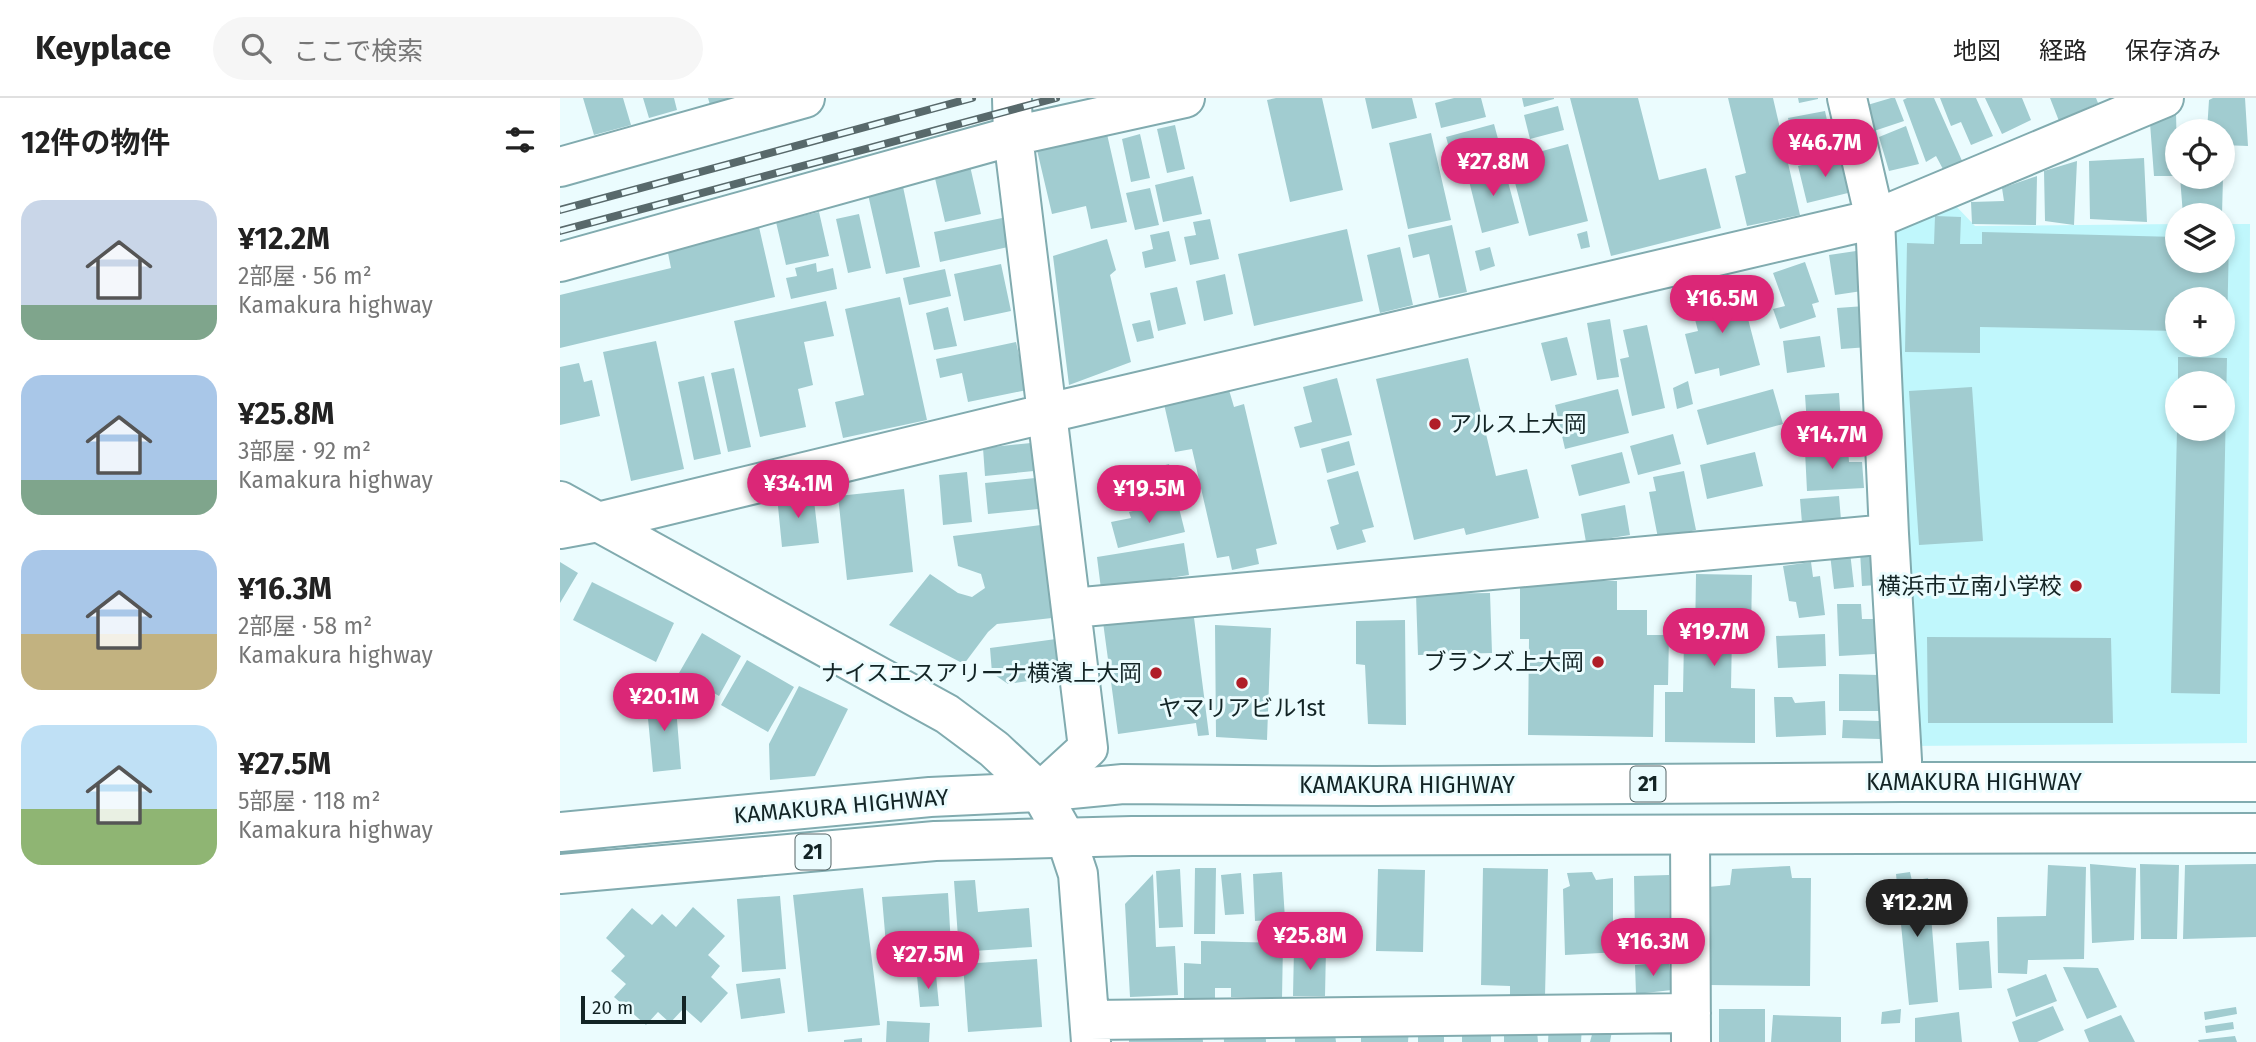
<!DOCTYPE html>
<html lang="ja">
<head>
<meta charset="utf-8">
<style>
	:root { --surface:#fff; --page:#f6f6f6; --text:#222; --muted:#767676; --line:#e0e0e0; --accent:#db2777 }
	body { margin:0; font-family:"Fira Sans","Noto Sans JP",sans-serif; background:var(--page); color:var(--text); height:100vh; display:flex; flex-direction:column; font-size:26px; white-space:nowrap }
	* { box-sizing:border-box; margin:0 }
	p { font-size:23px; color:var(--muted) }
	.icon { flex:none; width:38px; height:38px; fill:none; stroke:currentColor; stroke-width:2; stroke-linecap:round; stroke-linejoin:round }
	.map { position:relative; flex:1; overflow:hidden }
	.details { display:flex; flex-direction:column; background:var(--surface); width:560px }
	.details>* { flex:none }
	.controls { position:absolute; left:1605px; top:21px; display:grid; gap:14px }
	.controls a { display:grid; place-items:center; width:70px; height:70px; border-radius:50%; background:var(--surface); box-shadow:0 4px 10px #0003; font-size:35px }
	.scale { position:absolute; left:21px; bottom:18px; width:105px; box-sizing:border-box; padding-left:7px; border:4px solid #132425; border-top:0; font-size:19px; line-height:24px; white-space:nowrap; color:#132425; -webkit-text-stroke:5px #ebfcfe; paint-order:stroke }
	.price { position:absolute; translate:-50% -60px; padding:0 16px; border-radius:24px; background:var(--accent); color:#fff; font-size:23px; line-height:46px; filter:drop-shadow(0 2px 4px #0008) }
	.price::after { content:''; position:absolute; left:50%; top:42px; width:21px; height:16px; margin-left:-10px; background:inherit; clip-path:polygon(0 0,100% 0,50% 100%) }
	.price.selected { background:#222; color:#fff }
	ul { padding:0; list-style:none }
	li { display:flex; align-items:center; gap:21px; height:175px; padding:0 21px }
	li span { display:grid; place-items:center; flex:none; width:196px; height:140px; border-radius:21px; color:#555 }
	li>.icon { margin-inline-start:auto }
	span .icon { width:84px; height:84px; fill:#fffc; stroke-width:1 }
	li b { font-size:30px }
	h2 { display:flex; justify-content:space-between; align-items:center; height:84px; padding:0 21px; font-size:30px }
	header { display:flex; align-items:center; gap:42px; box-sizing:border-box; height:98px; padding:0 35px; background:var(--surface); border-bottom:2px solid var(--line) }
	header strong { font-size:33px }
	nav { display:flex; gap:38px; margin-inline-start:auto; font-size:24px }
	.search { width:490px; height:63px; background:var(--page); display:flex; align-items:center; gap:18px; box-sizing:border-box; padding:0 24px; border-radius:38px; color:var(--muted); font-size:26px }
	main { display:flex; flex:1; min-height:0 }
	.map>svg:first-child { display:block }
</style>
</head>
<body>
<header>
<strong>Keyplace</strong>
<div class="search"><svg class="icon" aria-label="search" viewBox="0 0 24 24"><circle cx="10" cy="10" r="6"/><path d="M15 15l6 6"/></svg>ここで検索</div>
<nav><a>地図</a><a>経路</a><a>保存済み</a></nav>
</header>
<main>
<section class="details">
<h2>12件の物件<svg class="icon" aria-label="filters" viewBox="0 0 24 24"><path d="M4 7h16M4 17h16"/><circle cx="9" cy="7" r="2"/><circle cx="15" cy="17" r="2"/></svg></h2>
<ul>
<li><span style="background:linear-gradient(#c9d6e8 75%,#7fa58c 0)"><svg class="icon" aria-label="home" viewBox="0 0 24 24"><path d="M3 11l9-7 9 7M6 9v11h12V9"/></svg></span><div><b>¥12.2M</b><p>2部屋 · 56 m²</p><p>Kamakura highway</p></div></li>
<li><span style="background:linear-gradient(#a9c7e8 75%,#7fa58c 0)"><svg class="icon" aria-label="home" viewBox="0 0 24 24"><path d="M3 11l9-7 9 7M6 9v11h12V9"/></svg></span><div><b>¥25.8M</b><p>3部屋 · 92 m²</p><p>Kamakura highway</p></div></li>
<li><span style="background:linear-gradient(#a9c7e8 60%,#c2b280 0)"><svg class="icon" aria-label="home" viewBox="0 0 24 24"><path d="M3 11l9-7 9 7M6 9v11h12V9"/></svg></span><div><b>¥16.3M</b><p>2部屋 · 58 m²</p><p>Kamakura highway</p></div></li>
<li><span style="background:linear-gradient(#bfe0f5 60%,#8fb573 0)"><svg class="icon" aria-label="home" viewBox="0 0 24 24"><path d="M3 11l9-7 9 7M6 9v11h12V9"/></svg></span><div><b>¥27.5M</b><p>5部屋 · 118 m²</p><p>Kamakura highway</p></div></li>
</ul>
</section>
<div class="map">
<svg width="1696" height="944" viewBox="0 0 1696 944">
	<rect width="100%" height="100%" fill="#ebfcfe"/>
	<path fill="#c0f7fc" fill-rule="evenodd" d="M1395 107 1415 128 1617 126V163H1662L1663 126H1690L1687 645 1351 648 1328 137ZM1617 201H1662V247H1617ZM1617 285H1662V331H1617Z"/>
	<path fill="#a1ccd0" d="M23 0H63L71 27 34 37Z
		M83 0H114L117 12 89 20Z
		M148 0H172V1L150 7Z
		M716 0H762L783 92 730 104 707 2Z
		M805 0H852L857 20 812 31Z
		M894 0H921L926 19 881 30 875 5Z
		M962 0H994V1L964 9Z
		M1010 0H1078L1099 82 1146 70 1161 130 1051 158Z
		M1168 0H1213L1240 117 1187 128 1175 78 1186 75Z
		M1238 0H1258V1L1239 5Z
		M1331 0H1335L1344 23 1314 33 1304 8Z
		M1347 0H1374L1403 65 1384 73 1376 58 1366 64 1343 2Z
		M1380 0H1416L1433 38 1411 47 1401 24 1391 28Z
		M1425 0H1462L1471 22 1442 36Z
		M1490 0H1536L1538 5 1499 23Z
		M1653 0H1685L1688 48 1662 47V33H1647L1649 2Z
		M998 8 1004 32 970 41 964 17Z
		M1265 13 1274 54 1237 62 1228 20Z
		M1616 14 1617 62 1612 63 1615 78H1594L1590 25Z
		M934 26 941 52 893 64 886 39Z
		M615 27 625 71 607 75 597 31Z
		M1346 28 1359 66 1329 73 1319 39Z
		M871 35 891 122 848 131 829 45Z
		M547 36 567 124 531 131 526 108 492 116 477 52Z
		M580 36 590 80 571 84 562 41Z
		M1008 46 1028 123 969 138 949 62Z
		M1283 57 1292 94 1247 105 1238 68Z
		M1584 60 1587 124 1530 121 1529 63Z
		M1517 63 1514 127 1485 123 1484 73Z
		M943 65 959 125 922 135 907 75Z
		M410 68 421 116 385 124 374 76Z
		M633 78 642 116 603 124 595 87Z
		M1477 78 1476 127 1412 126 1411 104 1444 103 1442 90Z
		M1620 79H1663L1662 117H1623Z
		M342 84 360 169 326 176 307 92Z
		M590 90 599 127 575 132 566 95Z
		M259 114 269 158 226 167 216 124Z
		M299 116 311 170 288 175 276 121Z
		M1375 118 1401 119 1400 146H1422V134L1617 139V163H1662V140H1669L1667 234H1662V201H1617V233L1420 229V255L1345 254 1347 145 1374 146Z
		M442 120 448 149 380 164 374 134Z
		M650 121 659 161 630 167 624 139 636 137 633 124Z
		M892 127 907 194 879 200 869 156 853 160 848 137Z
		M199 129 215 199 0 250V197L111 170 107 150Z
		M787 131 803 203 694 228 678 156Z
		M609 133 616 163 585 170 582 154 593 151 590 137Z
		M1027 133 1030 149 1021 151 1017 136Z
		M547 141 556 172 550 177 571 264 509 287 493 158Z
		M840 149 853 207 820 215 807 157Z
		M930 149 935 168 920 173 915 153Z
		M1296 153 1302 193 1275 197 1269 157Z
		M1245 164 1259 204 1252 206 1256 219 1220 231 1213 211 1225 208 1213 175Z
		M256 165 257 174 273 170 277 191 231 201 226 180 237 178 235 170Z
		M441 166 451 213 404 223 394 176Z
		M385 171 391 198 349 207 343 180Z
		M665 176 673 216 644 223 636 183Z
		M617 189 626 226 598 233 590 195Z
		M1180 190 1200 267 1160 278 1159 270 1135 276 1125 236 1138 233 1130 202Z
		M340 199 367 322 283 340 275 304 304 297 285 211Z
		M266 203 274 238 244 244 253 287 238 291 246 329 200 339 174 223Z
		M1305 208 1309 249 1281 251 1277 210Z
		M388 209 397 248 374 252 366 215Z
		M1050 221 1059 279 1037 282 1027 225Z
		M590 222 594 240 577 244 572 226Z
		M1087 227 1105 310 1072 318 1060 261 1069 259 1063 232Z
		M1260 238 1265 269 1227 275 1223 243Z
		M1007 239 1017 277 991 283 981 245Z
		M96 243 124 371 71 383 43 254Z
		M456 244 467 292 408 304 402 275 380 280 376 261Z
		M1618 259 1667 260 1660 596 1611 595 1617 331H1662V285H1618Z
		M908 260 936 378 967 371 979 420 906 437 904 430 854 442 816 281Z
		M19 265 24 284 32 282 40 318 0 327V269Z
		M174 270 191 349 168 354 151 275Z
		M144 278 161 356 134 362 118 284Z
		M777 280 792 337 740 350 734 329 752 324 743 289Z
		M1128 283 1133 306 1117 311 1113 290Z
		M1412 289 1423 443 1359 447 1349 293Z
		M1058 291 1069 335 1005 351 995 307Z
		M1213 291 1223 326 1147 347 1137 312Z
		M669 292 674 309 684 306 717 446 696 451 699 466 672 472 669 458 657 460 632 351 615 354 604 306Z
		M1279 295 1282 341 1248 342 1245 297Z
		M1113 336 1121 366 1078 377 1070 348Z
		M789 343 795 367 767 375 761 351Z
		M471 345 474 373 425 378 423 350Z
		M1288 351 1289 364H1302L1304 390 1247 393 1245 353Z
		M1062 354 1070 385 1019 398 1011 367Z
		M1195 354 1203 388 1147 401 1140 367Z
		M609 366 615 388 546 407 539 385Z
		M798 373 814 429 802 432 806 444 777 452 770 429 779 426 767 382Z
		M1124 373 1136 432 1098 440 1089 394 1096 393 1093 379Z
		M407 374 412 424 383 427 379 377Z
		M475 380 478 411 428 416 425 385Z
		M344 391 353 474 287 482 278 398Z
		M253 394 259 445 222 449 217 398Z
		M1279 398 1281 422 1242 425 1240 401Z
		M617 402 625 434 558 450 551 424 571 420 569 414Z
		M1065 407 1070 437 1026 444 1021 416Z
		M481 427 492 520 437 526 428 534 404 566 329 527 370 476 398 495 412 499 425 490 421 476 398 468 393 438Z
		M624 445 629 477 541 491 537 459Z
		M1300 453H1315L1317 487 1302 488Z
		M1290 454 1294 489 1274 491 1270 456Z
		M0 464 18 475 0 505Z
		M1251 464 1253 479 1260 478 1265 517 1239 520 1236 504 1229 503 1223 468Z
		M1136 476 1192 477 1191 536H1172L1171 590 1195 591V645L1105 644V594H1123L1124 542H1135Z
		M960 482 1057 483V512H1087V537H1109L1108 587H1094L1093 639 968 637 969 541H960Z
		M32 484 114 525 96 564 13 522Z
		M930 495 932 555 858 557 856 496Z
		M1277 506H1301L1302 521H1314L1315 556 1279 558Z
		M633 512 649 637 638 638 636 625 558 636 543 524Z
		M845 522 846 627 808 626 805 567 796 566V523Z
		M655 527 711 530 707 642 656 639Z
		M142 535 181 558 159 598 119 575Z
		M1265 536 1266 568 1218 570 1216 538Z
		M1367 539 1551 540 1553 625H1368Z
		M496 541 500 564 466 569 468 583 448 586 432 575 430 550Z
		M187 562 234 589 208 634 161 607Z
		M1279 576 1319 577V613H1279Z
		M239 588 288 611 255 678 210 682 209 646Z
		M115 597 121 671 93 674 86 599Z
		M1214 599H1232L1235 605 1265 603 1266 637 1216 639Z
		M1283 622 1320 623V641L1282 640Z
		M1530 766 1576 770 1574 842 1532 845Z
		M1580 766 1619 767 1617 841H1581Z
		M1696 766V839L1623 841 1625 767Z
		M1488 767 1526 769 1524 861 1468 862 1467 876 1438 875 1437 819 1486 818Z
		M1230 768 1232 780H1251L1250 888 1149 887 1148 789 1170 787 1172 771Z
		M635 770H656L655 836H634Z
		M923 770 988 771 985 898 950 897V888L921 887Z
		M620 771 623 829 599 830 596 773Z
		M818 771 865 772 863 854 816 853Z
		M722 774 725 821 695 823 693 776Z
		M1032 774 1036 782 1053 780V823L1060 825 1059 854 1005 857 1003 791 1010 788 1007 775Z
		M1350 774 1352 783 1368 780 1378 904 1349 907 1336 776Z
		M681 775 684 816 665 817 661 777Z
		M593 776 596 849 615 848 618 897 570 899 565 806Z
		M1109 777 1110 833 1075 835 1074 778Z
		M415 782 418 814 469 810 472 849 399 854 394 783Z
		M303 790 320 927 248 934 233 797Z
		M388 795 391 848 356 850 357 869 328 871 322 799Z
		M220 798 226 871 182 874 177 801Z
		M133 809 165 838 148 857 160 868 151 879 168 895 141 925 124 910 110 925 98 914 86 927 54 899 66 886 51 873 65 858 46 840 72 810 92 827 102 816 116 829Z
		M641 843 723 845 722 900 671 899V890H655V902L624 901V865L641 866Z
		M1429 843 1432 890 1399 892 1396 845Z
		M734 850H766L765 898H733Z
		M477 861 482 929 408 934 403 866Z
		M1109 864 1112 892 1076 896 1075 867Z
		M1503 869 1538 870 1557 909 1527 921Z
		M1486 876 1497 903 1456 919 1447 891Z
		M376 877 379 908 360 909 357 878Z
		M220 880 225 915 181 921 176 886Z
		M1493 908 1504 932 1477 944H1459L1452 924Z
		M1676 909 1677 916 1645 922 1644 914Z
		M1159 911H1205V944H1159Z
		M1341 911 1340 925 1321 926 1322 914Z
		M1399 914 1402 944H1355V920Z
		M1213 917 1281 919V944H1211Z
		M1561 917 1575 944H1529L1524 932Z
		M327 923 370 925 369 944H326Z
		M705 924 706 944H664L663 925Z
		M1673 924 1674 931 1646 935 1645 928Z
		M989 926 1022 928 1021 944H988Z
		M1034 929 1052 933 1050 944H1030Z
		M642 930 643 944H569V935Z
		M801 930H849L848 944H801Z
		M858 930H884V944H858Z
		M902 930 931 931V944H902Z
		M977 933 978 944H944V935Z
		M775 936 776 944H735V938Z
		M1675 938 1677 944H1639L1638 942Z
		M302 940V944H284V942Z"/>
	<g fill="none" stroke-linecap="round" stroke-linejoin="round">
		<defs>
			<path id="minor" d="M452 0 453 38 528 650 480 694
				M1287 0 1315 121 1329 436 1342 662V684
				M0 69 245 0
				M0 164 453 38 625 0
				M0 403 387 616 434 651 480 694 506 740 518 776 531 944
				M0 431 38 424 488 315 1315 121 1604 0
				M512 510 1329 436
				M1130 737 1131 944
				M530 922 1131 915"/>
			<path id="major" d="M0 734 370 699 480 694 563 686 815 688 1342 684H1696
				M0 776 375 743 572 738 1696 735"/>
		</defs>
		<use href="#minor" stroke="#81abaf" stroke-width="42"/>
		<use href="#major" stroke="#81abaf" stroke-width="42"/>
		<use href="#minor" stroke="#fff" stroke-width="38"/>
		<use href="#major" stroke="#fff" stroke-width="38"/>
		<defs>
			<path id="rail" d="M0 112 412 0
				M0 133 496 0"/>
		</defs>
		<use href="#rail" stroke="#58696b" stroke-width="8"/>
		<use href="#rail" stroke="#ebfcfe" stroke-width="5" stroke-dasharray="16" stroke-linecap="butt"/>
	</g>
	<g fill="#b01e28" stroke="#ebfcfe" stroke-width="2.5">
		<circle cx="875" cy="326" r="7"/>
		<circle cx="1516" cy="488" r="7"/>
		<circle cx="1038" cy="564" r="7"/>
		<circle cx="596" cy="575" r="7"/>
		<circle cx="682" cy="585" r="7"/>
	</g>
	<g text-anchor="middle" stroke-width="6" stroke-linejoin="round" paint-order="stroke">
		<g fill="#ebfcfe" stroke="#546566" stroke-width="2">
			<rect x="1070.5" y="668.5" width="35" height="35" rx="5"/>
			<rect x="235.5" y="736.5" width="35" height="35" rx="5"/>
		</g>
		<g font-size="21" font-weight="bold" fill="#132425">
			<text x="1088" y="693">21</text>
			<text x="253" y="761">21</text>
		</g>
		<g font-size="23" fill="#132425" stroke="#ebfcfe" text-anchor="end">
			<text x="889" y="334" text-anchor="start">アルス上大岡</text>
			<text x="1502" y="496">横浜市立南小学校</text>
			<text x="1024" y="572">ブランズ上大岡</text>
			<text x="582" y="583">ナイスエスアリーナ横濱上大岡</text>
			<text x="682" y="618" text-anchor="middle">ヤマリアビル1st</text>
		</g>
		<g font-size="23" fill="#132425" stroke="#ebfcfe">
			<text x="1414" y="692">KAMAKURA HIGHWAY</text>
			<text x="847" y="695">KAMAKURA HIGHWAY</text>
			<text transform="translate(281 708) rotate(-5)" y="8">KAMAKURA HIGHWAY</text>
		</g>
	</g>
</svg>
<div class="controls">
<a><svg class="icon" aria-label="locate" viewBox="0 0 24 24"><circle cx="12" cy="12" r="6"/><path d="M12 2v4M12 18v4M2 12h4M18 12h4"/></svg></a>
<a><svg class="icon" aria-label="layers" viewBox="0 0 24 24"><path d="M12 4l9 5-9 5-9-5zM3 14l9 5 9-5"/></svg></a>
<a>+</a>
<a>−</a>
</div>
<div class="scale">20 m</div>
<b class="price" style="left:1265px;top:81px">¥46.7M</b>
<b class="price" style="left:933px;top:100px">¥27.8M</b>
<b class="price" style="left:1162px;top:237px">¥16.5M</b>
<b class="price" style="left:1272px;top:373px">¥14.7M</b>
<b class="price" style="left:238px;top:422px">¥34.1M</b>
<b class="price" style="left:589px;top:427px">¥19.5M</b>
<b class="price" style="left:1154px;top:570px">¥19.7M</b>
<b class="price" style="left:104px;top:635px">¥20.1M</b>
<b class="price selected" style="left:1357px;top:841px">¥12.2M</b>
<b class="price" style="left:750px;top:874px">¥25.8M</b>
<b class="price" style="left:1093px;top:880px">¥16.3M</b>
<b class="price" style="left:368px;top:893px">¥27.5M</b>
</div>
</main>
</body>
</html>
